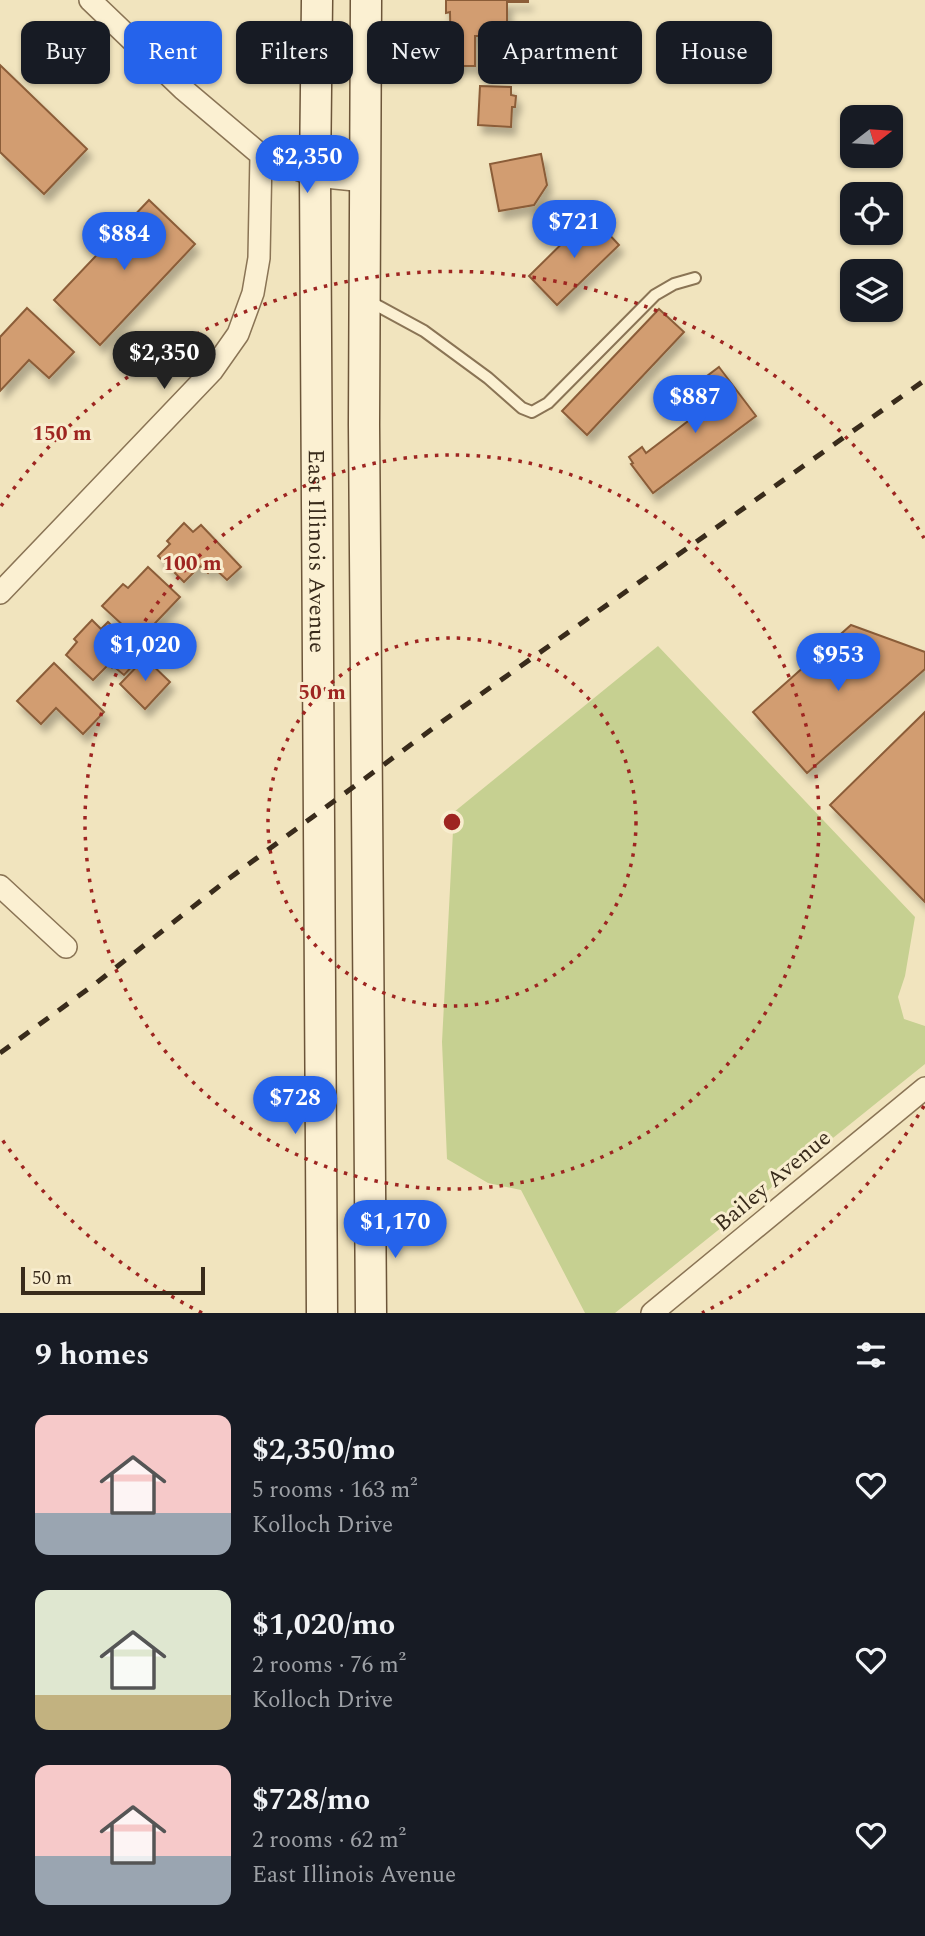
<!DOCTYPE html>
<html lang="en">
<head>
<meta charset="utf-8">
<style>
	:root { --surface:#171b24; --page:#242831; --text:#f1f3f6; --muted:#9ea1a6; --accent:#2563eb }
	body { margin:0; font-family:Spectral,serif; background:var(--page); color:var(--text); height:100vh; display:flex; flex-direction:column; font-size:26px; white-space:nowrap }
	* { box-sizing:border-box; margin:0 }
	p { font-size:23px; color:var(--muted) }
	.icon { flex:none; width:38px; height:38px; fill:none; stroke:currentColor; stroke-width:2; stroke-linecap:round; stroke-linejoin:round }
	.map { position:relative; height:1313px; overflow:hidden }
	.side { display:flex; flex-direction:column; background:var(--surface); flex:1 }
	.side>* { flex:none }
	.hud { position:absolute; left:21px; top:21px; width:884px; height:63px; display:flex; gap:14px }
	.needle { width:46px; rotate:73deg }
	.buttons { position:absolute; left:840px; top:105px; display:grid; gap:14px }
	.buttons a { display:grid; place-items:center; width:63px; height:63px; border-radius:14px; background:var(--surface); box-shadow:0 2px 5px #0004; font-size:35px }
	.scale { position:absolute; left:21px; bottom:18px; width:184px; box-sizing:border-box; padding-left:7px; border:4px solid #392b1b; border-top:0; font-size:19px; line-height:24px; white-space:nowrap; color:#392b1b; -webkit-text-stroke:5px #f8edce; paint-order:stroke }
	.price { position:absolute; translate:-50% -60px; padding:0 16px; border-radius:24px; background:var(--accent); color:#fff; font-size:23px; line-height:46px; filter:drop-shadow(0 2px 4px #0008) }
	.price::after { content:''; position:absolute; left:50%; top:42px; width:21px; height:16px; margin-left:-10px; background:inherit; clip-path:polygon(0 0,100% 0,50% 100%) }
	.price.selected { background:#222; color:#fff }
	ul { padding:0; list-style:none }
	li { display:flex; align-items:center; gap:21px; height:175px; padding:0 35px }
	li span { display:grid; place-items:center; flex:none; width:196px; height:140px; border-radius:14px; color:#555 }
	li>.icon { margin-inline-start:auto }
	span .icon { width:84px; height:84px; fill:#fffc; stroke-width:1 }
	li b { font-size:30px }
	h2 { display:flex; justify-content:space-between; align-items:center; height:84px; padding:0 35px; font-size:30px }
	.pill { padding:0 24px; border-radius:14px; background:var(--surface); box-shadow:0 2px 5px #0004; font-size:24px; line-height:63px }
	.pill.selected { background:var(--accent); color:#fff }
	.map>svg:first-child { display:block }
</style>
</head>
<body>
<div class="map">
<svg width="925" height="1313" viewBox="0 0 925 1313">
	<defs>
		<filter id="shadow"><feDropShadow dx="4.5" dy="8" stdDeviation="3.5" flood-color="#0004"/></filter>
	</defs>
	<rect width="100%" height="100%" fill="#f1e4be"/>
	<path fill="#c6d091" d="M658 646 915 917 905 976 898 997 904 1019 925 1026V1064L615 1313H585L521 1190 488 1183 447 1159 442 1042 454 812Z"/>
	<path fill="#d29d71" stroke="#8b5d39" stroke-width="2" filter="url(#shadow)" d="M446 0H528V2H507V36H475V66H451L450 12 446 13Z
		M0 65 87 149 44 194 0 152Z
		M480 86 511 87V95L516 96 515 107H512L511 127 478 125Z
		M541 154 547 185 534 205 499 211 490 164Z
		M149 200 195 244 100 345 54 300Z
		M591 215 619 245 557 305 529 276Z
		M27 308 74 352 49 378 29 360 0 391V337Z
		M659 309 684 332 587 435 562 411Z
		M719 367 756 416 653 493 631 464 633 463 629 457 642 447 646 453 717 399 703 379Z
		M184 523 193 532 201 525 241 567 227 580 213 567 208 573 200 566 184 582 158 556 170 544 167 541Z
		M148 567 180 597 139 640 102 606 123 584 128 588Z
		M92 620 101 629 108 622 129 642 125 646 139 659 124 675 113 666 112 668 108 665 93 680 66 655 77 642 74 639Z
		M851 625 925 652V669L807 773 753 712Z
		M145 658 170 682 145 709 120 684Z
		M54 663 104 712 83 734 56 708 41 724 17 701Z
		M925 712V902L830 805Z"/>
	<g fill="none" stroke-linecap="round" stroke-linejoin="round">
		<defs>
			<path id="lane" d="M367 300 424 331 488 378 522 408 532 412 548 403 655 295 674 284 695 278"/>
			<path id="street" d="M90 0 183 89 261 155 315 176 365 181
				M0 593 212 371 238 334 253 293 259 258 261 155
				M0 886 66 947
				M652 1313 925 1088"/>
			<g id="secondary">
				<path id="s1" d="M317 0 315 176 322 1313"/>
				<path d="M366 0 364 425 371 1313"/>
			</g>
		</defs>
		<use href="#lane" stroke="#8a7455" stroke-width="14"/>
		<use href="#street" stroke="#8a7455" stroke-width="24"/>
		<use href="#secondary" stroke="#6c5539" stroke-width="33"/>
		<use href="#lane" stroke="#fbf0d2" stroke-width="10"/>
		<use href="#street" stroke="#fbf0d2" stroke-width="21"/>
		<use href="#secondary" stroke="#fbf0d2" stroke-width="30"/>
		<path stroke="#392b1b" stroke-width="5" stroke-dasharray="12 12" stroke-linecap="butt" d="M0 1053 95 984 227 880 443 721 925 380"/>
	</g>
	<g fill="none" stroke="#9e2521" stroke-width="3.5" stroke-dasharray="3.5 7">
		<circle cx="452" cy="822" r="184"/>
		<circle cx="452" cy="822" r="367"/>
		<path d="M924 1106A551 551 0 0 1 702 1313M202 1313A551 551 0 0 1 1 1138M1 506A551 551 0 0 1 924 538"/>
	</g>
	<g text-anchor="middle" stroke-width="6" stroke-linejoin="round" paint-order="stroke">
		<g font-size="23" fill="#392b1b" stroke="#f8edce">
			<text dy="8" stroke="none"><textPath href="#s1" startOffset="551">East Illinois Avenue</textPath></text>
			<text transform="translate(772 1180) rotate(-40)" y="8">Bailey Avenue</text>
		</g>
	</g>
	<circle cx="452" cy="822" r="10" fill="#9e2521" stroke="#f8edce" stroke-width="3.5"/>
	<g font-size="21" text-anchor="middle" font-weight="bold" fill="#9e2521" stroke="#f8edce" stroke-width="6" stroke-linejoin="round" paint-order="stroke">
		<text x="62" y="440">150 m</text>
		<text x="192" y="570">100 m</text>
		<text x="322" y="699">50 m</text>
	</g>
</svg>
<div class="buttons">
<a><svg class="needle" viewBox="-14 -14 28 28"><path d="M0-13l5 13h-10z" fill="#e53935"/><path d="M0 13l5-13h-10z" fill="#9ea1a6"/></svg></a>
<a><svg class="icon" aria-label="locate" viewBox="0 0 24 24"><circle cx="12" cy="12" r="6"/><path d="M12 2v4M12 18v4M2 12h4M18 12h4"/></svg></a>
<a><svg class="icon" aria-label="layers" viewBox="0 0 24 24"><path d="M12 4l9 5-9 5-9-5zM3 14l9 5 9-5"/></svg></a>
</div>
<div class="scale">50 m</div>
<b class="price" style="left:307px;top:195px">$2,350</b>
<b class="price" style="left:574px;top:260px">$721</b>
<b class="price" style="left:124px;top:272px">$884</b>
<b class="price selected" style="left:164px;top:391px">$2,350</b>
<b class="price" style="left:695px;top:435px">$887</b>
<b class="price" style="left:145px;top:683px">$1,020</b>
<b class="price" style="left:838px;top:693px">$953</b>
<b class="price" style="left:295px;top:1136px">$728</b>
<b class="price" style="left:395px;top:1260px">$1,170</b>
<div class="hud">
<a class="pill">Buy</a>
<a class="pill selected">Rent</a>
<a class="pill">Filters</a>
<a class="pill">New</a>
<a class="pill">Apartment</a>
<a class="pill">House</a>
</div>
</div>
<section class="side">
<h2>9 homes<svg class="icon" aria-label="filters" viewBox="0 0 24 24"><path d="M4 7h16M4 17h16"/><circle cx="9" cy="7" r="2"/><circle cx="15" cy="17" r="2"/></svg></h2>
<ul>
<li><span style="background:linear-gradient(#f6c9c9 70%,#9aa5b1 0)"><svg class="icon" aria-label="home" viewBox="0 0 24 24"><path d="M3 11l9-7 9 7M6 9v11h12V9"/></svg></span><div><b>$2,350/mo</b><p>5 rooms · 163 m²</p><p>Kolloch Drive</p></div><svg class="icon" aria-label="heart" viewBox="0 0 24 24"><path d="M12 20l-8-8c-3-5 5-10 8-4 3-6 11-1 8 4z"/></svg></li>
<li><span style="background:linear-gradient(#dfe7d0 75%,#c2b280 0)"><svg class="icon" aria-label="home" viewBox="0 0 24 24"><path d="M3 11l9-7 9 7M6 9v11h12V9"/></svg></span><div><b>$1,020/mo</b><p>2 rooms · 76 m²</p><p>Kolloch Drive</p></div><svg class="icon" aria-label="heart" viewBox="0 0 24 24"><path d="M12 20l-8-8c-3-5 5-10 8-4 3-6 11-1 8 4z"/></svg></li>
<li><span style="background:linear-gradient(#f6c9c9 65%,#9aa5b1 0)"><svg class="icon" aria-label="home" viewBox="0 0 24 24"><path d="M3 11l9-7 9 7M6 9v11h12V9"/></svg></span><div><b>$728/mo</b><p>2 rooms · 62 m²</p><p>East Illinois Avenue</p></div><svg class="icon" aria-label="heart" viewBox="0 0 24 24"><path d="M12 20l-8-8c-3-5 5-10 8-4 3-6 11-1 8 4z"/></svg></li>
</ul>
</section>
</body>
</html>
